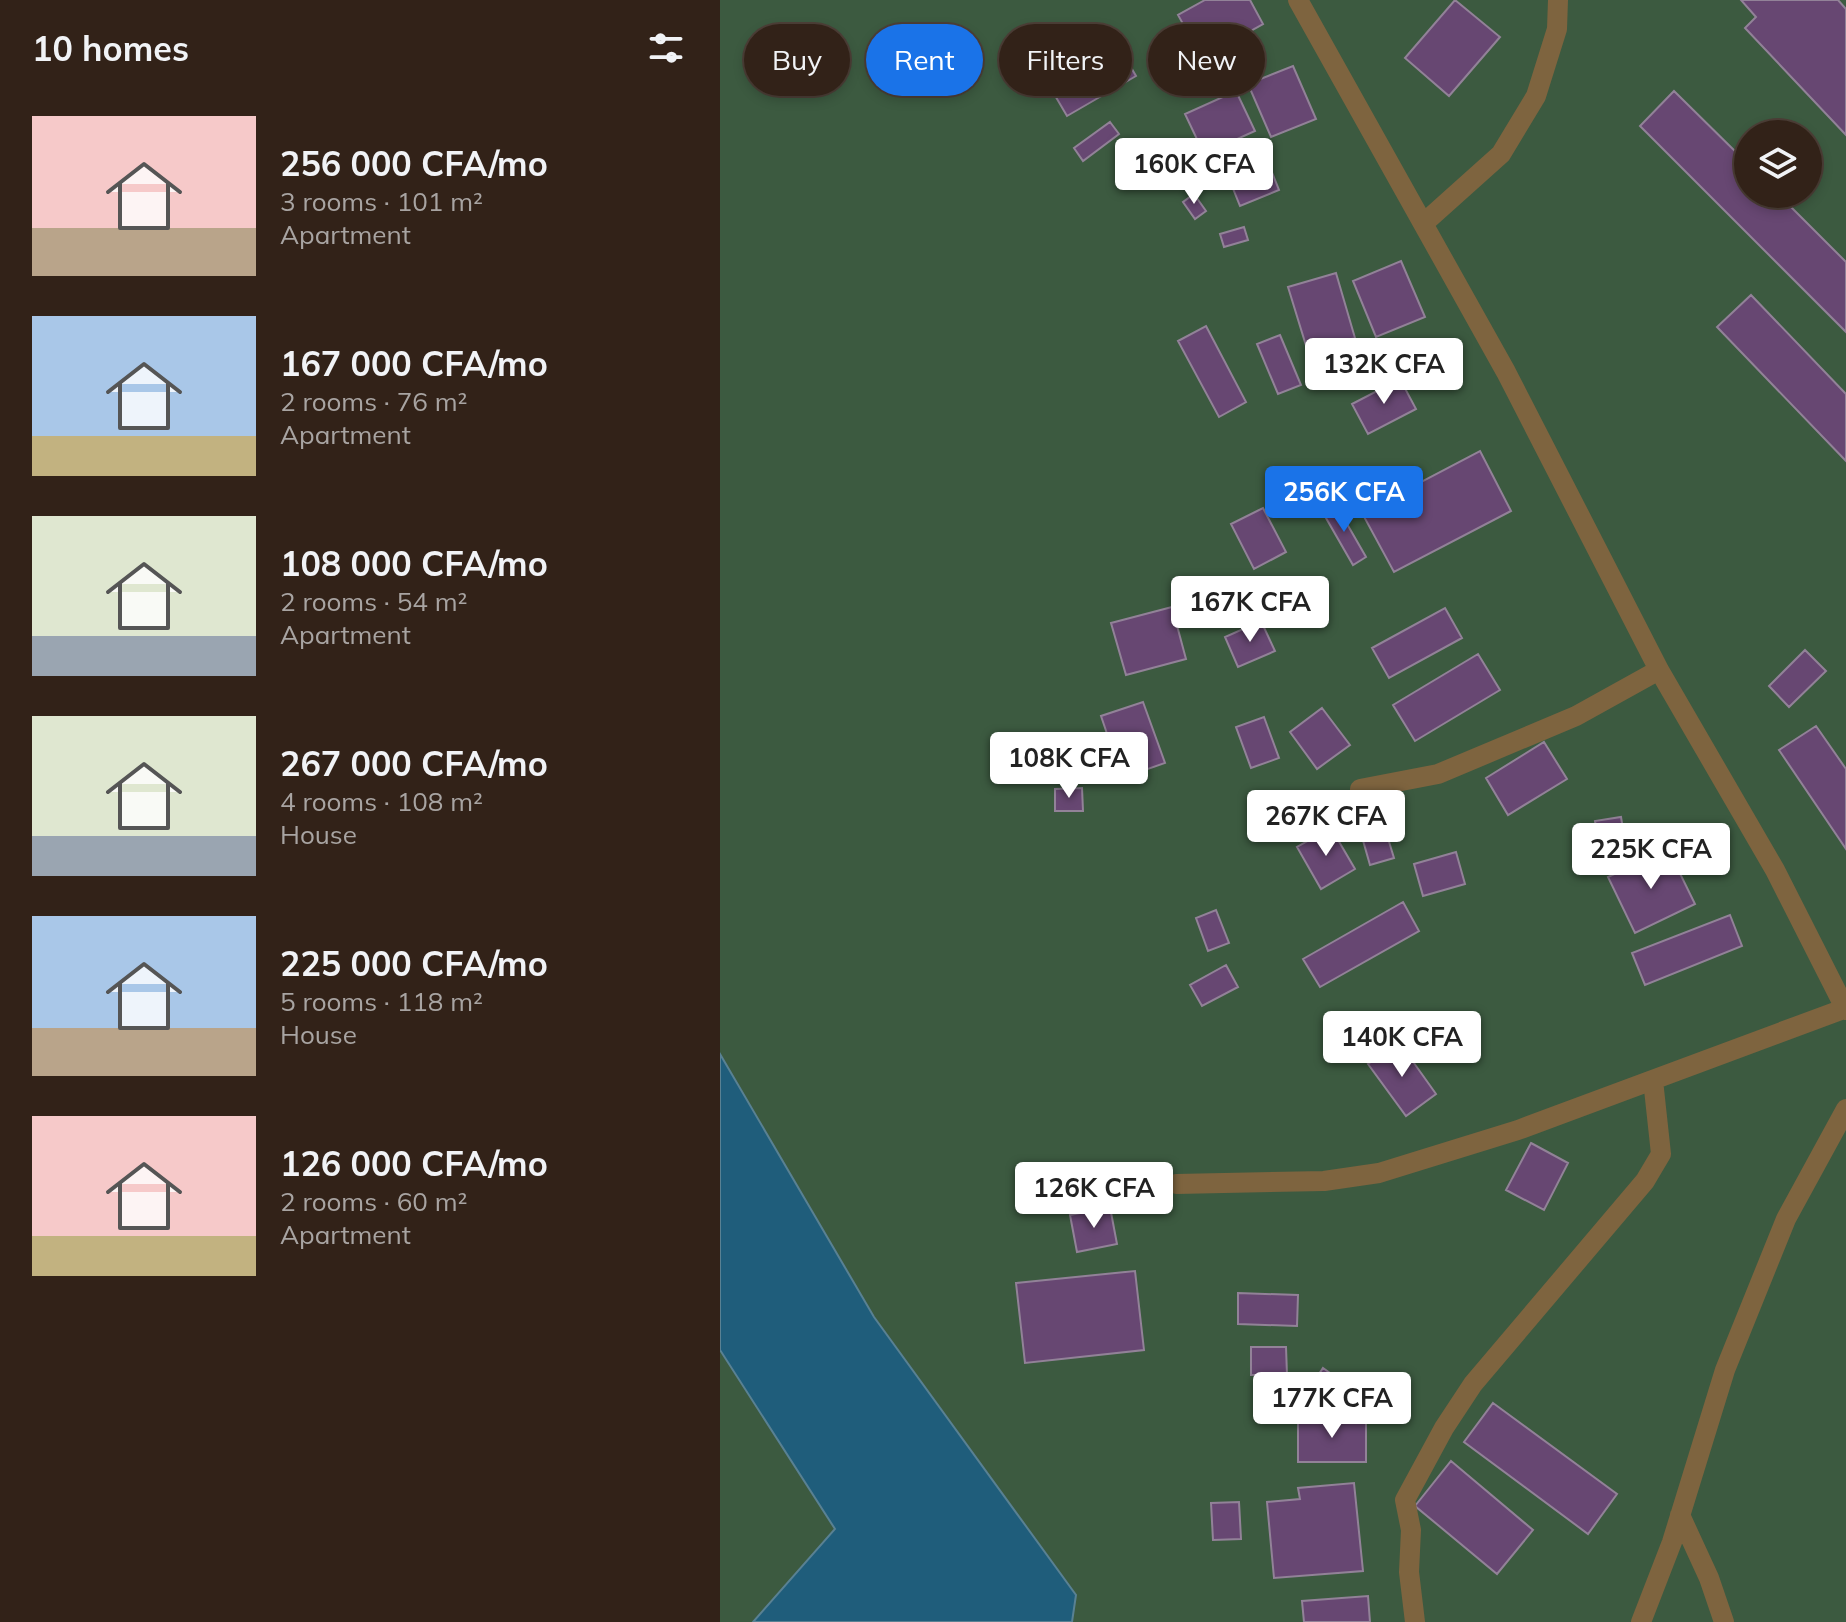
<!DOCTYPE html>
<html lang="en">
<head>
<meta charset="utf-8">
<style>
	:root { --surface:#322218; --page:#3d2f25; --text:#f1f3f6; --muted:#a8a4a2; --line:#4d3f37; --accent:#1a73e8 }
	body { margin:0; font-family:Mulish,sans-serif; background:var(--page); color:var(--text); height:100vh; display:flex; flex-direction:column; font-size:30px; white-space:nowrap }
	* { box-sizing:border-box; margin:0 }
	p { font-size:26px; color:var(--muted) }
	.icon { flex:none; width:44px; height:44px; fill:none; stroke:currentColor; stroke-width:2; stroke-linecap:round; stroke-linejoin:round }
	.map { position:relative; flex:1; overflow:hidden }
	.sheet { display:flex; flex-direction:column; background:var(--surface); width:720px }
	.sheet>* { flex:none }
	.hud { position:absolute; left:24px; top:24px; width:760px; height:72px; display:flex; gap:16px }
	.fabs { position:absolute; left:1014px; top:120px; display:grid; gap:16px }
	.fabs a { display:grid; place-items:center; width:88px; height:88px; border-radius:50%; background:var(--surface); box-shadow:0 4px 12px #0003,0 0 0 2px var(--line); font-size:40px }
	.price { position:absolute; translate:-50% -68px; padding:0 18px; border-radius:8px; background:#fff; color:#222; font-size:26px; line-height:52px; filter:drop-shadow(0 2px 4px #0008) }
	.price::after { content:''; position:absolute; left:50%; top:48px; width:24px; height:18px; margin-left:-12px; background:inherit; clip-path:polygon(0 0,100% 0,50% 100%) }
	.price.on { background:var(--accent); color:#fff }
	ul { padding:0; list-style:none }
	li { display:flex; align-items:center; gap:24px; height:200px; padding:0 32px }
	li span { display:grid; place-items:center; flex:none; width:224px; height:160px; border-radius:0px; color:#555 }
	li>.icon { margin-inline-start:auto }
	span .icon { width:96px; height:96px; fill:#fffc; stroke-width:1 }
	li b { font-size:34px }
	h2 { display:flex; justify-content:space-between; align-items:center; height:96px; padding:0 32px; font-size:34px }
	.chip { padding:0 28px; border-radius:36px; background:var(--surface); box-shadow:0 4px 12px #0003,0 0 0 2px var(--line); font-size:28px; line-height:72px }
	.chip.on { background:var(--accent); color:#fff }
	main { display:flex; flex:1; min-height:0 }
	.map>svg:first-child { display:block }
</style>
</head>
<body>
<main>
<section class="sheet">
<h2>10 homes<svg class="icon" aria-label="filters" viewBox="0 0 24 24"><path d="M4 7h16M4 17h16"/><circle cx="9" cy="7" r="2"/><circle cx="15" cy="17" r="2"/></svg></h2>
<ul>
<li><span style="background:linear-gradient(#f6c9c9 70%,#b9a48a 0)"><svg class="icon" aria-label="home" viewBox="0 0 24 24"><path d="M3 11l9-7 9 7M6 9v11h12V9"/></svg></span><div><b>256 000 CFA/mo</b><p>3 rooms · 101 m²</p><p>Apartment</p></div></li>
<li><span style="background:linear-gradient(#a9c7e8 75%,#c2b280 0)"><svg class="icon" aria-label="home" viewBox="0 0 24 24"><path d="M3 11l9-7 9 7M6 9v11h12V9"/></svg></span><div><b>167 000 CFA/mo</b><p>2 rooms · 76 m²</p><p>Apartment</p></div></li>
<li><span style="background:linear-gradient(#dfe7d0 75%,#9aa5b1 0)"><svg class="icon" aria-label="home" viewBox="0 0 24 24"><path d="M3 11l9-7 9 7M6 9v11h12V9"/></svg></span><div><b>108 000 CFA/mo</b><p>2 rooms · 54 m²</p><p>Apartment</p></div></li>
<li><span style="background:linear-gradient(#dfe7d0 75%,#9aa5b1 0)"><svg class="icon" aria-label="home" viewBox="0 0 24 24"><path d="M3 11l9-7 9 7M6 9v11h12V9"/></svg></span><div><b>267 000 CFA/mo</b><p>4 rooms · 108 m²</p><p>House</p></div></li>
<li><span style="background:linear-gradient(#a9c7e8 70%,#b9a48a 0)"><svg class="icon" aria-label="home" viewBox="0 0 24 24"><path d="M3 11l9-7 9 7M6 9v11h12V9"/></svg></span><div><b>225 000 CFA/mo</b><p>5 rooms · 118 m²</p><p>House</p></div></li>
<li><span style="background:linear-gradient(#f6c9c9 75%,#c2b280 0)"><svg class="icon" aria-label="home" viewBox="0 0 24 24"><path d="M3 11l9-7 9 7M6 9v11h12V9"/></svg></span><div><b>126 000 CFA/mo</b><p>2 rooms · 60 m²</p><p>Apartment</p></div></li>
</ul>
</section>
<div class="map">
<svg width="1126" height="1622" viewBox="0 0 1126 1622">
	<rect width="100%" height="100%" fill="#422e20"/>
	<path fill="#3c5a40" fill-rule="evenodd" d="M0 0H1126V1622H0ZM1028 134H1088V194H1028Z"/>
	<path fill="#1f5d7b" stroke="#598193" stroke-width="2" d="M0 1054 154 1317 356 1595 352 1622H33L115 1529 0 1350Z"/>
	<path fill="#674772" stroke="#928298" stroke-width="2" d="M485 0H530L543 24 482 58 458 15Z
		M735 0 780 37 729 96 685 58Z
		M1021 0H1118L1126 9V135L1025 28 1036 17Z
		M392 35 416 76 347 116 323 75Z
		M573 66 596 119 551 137 528 84Z
		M516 91 535 131 484 154 465 114Z
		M954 91 1028 164V194H1058L1126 262V332L920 126Z
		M390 122 399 134 363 161 354 148Z
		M543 150 559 190 520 206 504 166Z
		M474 194 486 211 475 219 463 202Z
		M524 227 528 240 504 247 500 234Z
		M681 261 705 317 656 337 633 281Z
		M616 273 635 338 588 352 568 287Z
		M1031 295 1126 394V461L997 327Z
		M486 326 526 402 499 417 458 341Z
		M560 335 581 385 558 394 537 344Z
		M680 379 696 409 648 434 632 404Z
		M760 451 791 511 674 572 642 513Z
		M615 503 646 557 633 565 602 511Z
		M543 508 566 552 534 569 511 524Z
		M452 607 466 659 406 675 391 623Z
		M725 608 742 638 669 678 652 648Z
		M541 621 555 651 518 667 505 637Z
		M1085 650 1106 671 1069 707 1049 686Z
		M758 654 780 690 695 741 673 705Z
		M423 702 445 763 402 778 381 716Z
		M602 708 630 745 597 769 570 732Z
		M544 717 559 758 531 768 516 727Z
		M1096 726 1126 769V849L1059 750Z
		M824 742 847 779 788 815 766 778Z
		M362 788 363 811H335V789Z
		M659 809 674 858 650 865 636 816Z
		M901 817 905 841 879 845 875 821Z
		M611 828 635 869 601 889 577 847Z
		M948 849 975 904 915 933 888 877Z
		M736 852 745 884 703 896 694 864Z
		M683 902 699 931 600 987 583 959Z
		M496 910 509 943 488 951 476 918Z
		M1010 915 1022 946 925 985 912 953Z
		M506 965 518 987 482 1006 470 985Z
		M679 1042 716 1094 686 1116 648 1064Z
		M811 1143 848 1163 824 1210 786 1190Z
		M390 1207 397 1244 357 1252 350 1215Z
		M415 1271 424 1350 305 1363 296 1283Z
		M518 1293 578 1295 577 1326 518 1324Z
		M531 1347H566L567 1375H531Z
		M603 1368 634 1390 620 1411 589 1389Z
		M773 1403 897 1494 868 1534 744 1442Z
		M578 1418H646V1462H578Z
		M731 1461 813 1530 777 1574 695 1506Z
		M634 1483 643 1571 554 1578 547 1502 580 1499 578 1488Z
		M519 1502 521 1539 493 1540 491 1503Z
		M648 1596 650 1622H584L582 1601Z"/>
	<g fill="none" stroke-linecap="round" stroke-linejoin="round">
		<path stroke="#7e643f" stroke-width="20" d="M578 0 786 372 939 670 1055 870 1126 1010
			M704 223 781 154 816 96 837 29 838 0
			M640 789 718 774 856 716 939 670
			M456 1184 604 1181 659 1173 798 1130 1126 1008
			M960 1515 989 1578 1004 1622
			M695 1622 689 1572 691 1530 685 1500 724 1428 753 1384 925 1181 941 1154 933 1080
			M921 1622 952 1542 1005 1370 1066 1219 1126 1109"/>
	</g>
</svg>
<div class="fabs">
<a><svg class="icon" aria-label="layers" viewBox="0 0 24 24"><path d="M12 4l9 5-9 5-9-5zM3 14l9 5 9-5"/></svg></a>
</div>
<b class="price" style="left:474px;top:206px">160K CFA</b>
<b class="price" style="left:664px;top:406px">132K CFA</b>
<b class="price on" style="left:624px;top:534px">256K CFA</b>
<b class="price" style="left:530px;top:644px">167K CFA</b>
<b class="price" style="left:349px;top:800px">108K CFA</b>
<b class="price" style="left:606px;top:858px">267K CFA</b>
<b class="price" style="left:931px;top:891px">225K CFA</b>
<b class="price" style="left:682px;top:1079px">140K CFA</b>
<b class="price" style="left:374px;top:1230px">126K CFA</b>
<b class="price" style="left:612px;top:1440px">177K CFA</b>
<div class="hud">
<a class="chip">Buy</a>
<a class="chip on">Rent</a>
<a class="chip">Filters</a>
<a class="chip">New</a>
</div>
</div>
</main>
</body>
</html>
